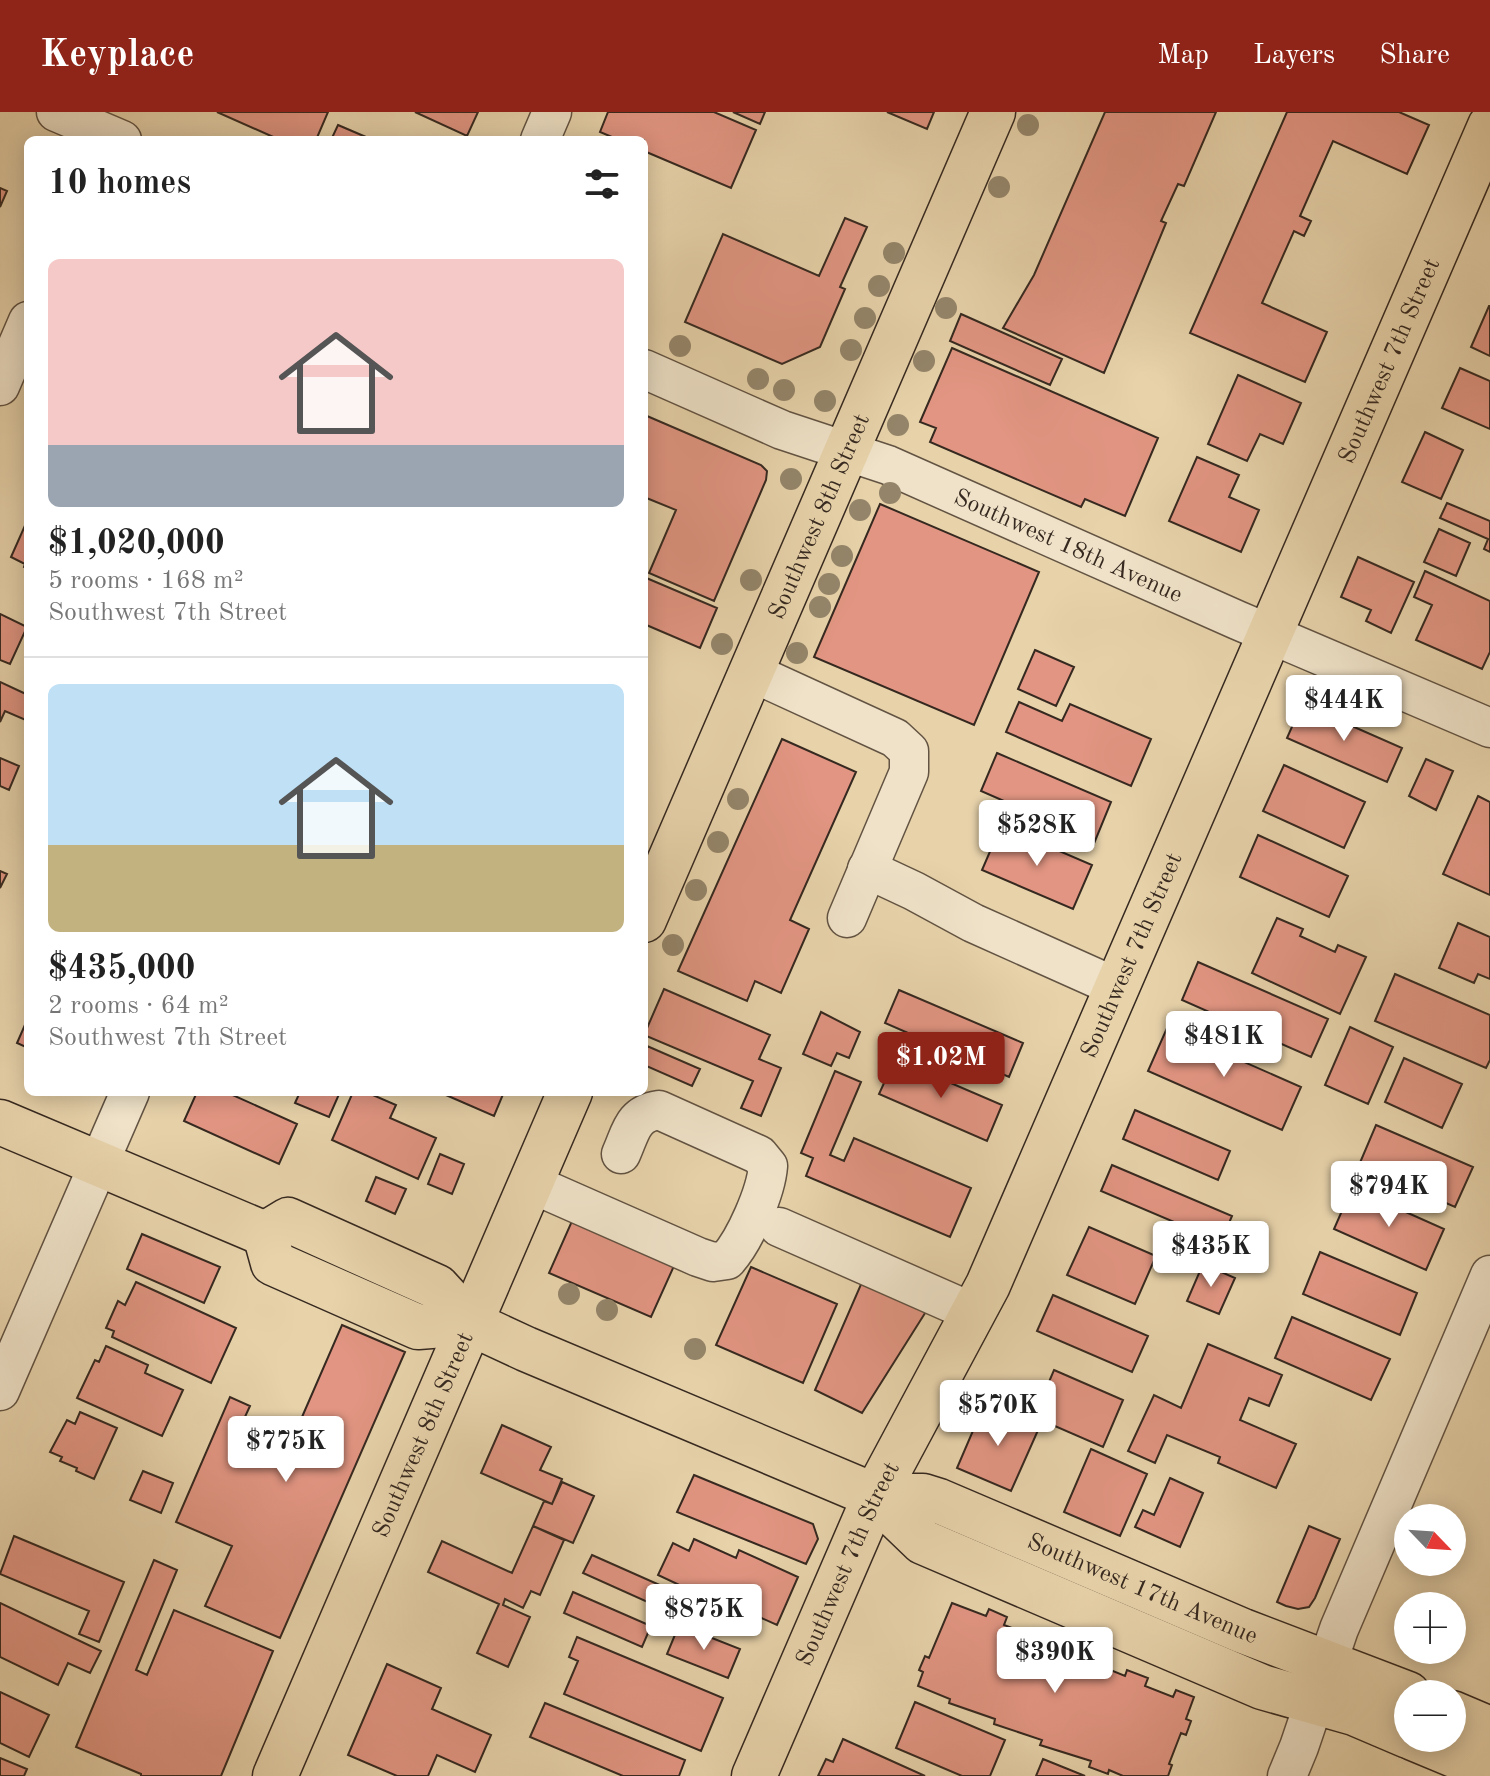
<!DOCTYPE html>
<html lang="en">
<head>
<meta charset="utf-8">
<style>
	:root { --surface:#fff; --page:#f2f2f2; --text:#222; --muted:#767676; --line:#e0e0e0; --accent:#8f2418 }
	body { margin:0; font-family:"Old Standard TT",serif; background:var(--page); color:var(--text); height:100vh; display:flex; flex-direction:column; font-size:30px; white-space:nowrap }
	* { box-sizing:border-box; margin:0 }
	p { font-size:26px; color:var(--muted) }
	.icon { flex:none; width:44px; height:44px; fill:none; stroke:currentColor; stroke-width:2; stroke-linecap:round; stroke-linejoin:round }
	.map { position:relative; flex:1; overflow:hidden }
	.sheet { position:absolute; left:24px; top:24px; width:624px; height:960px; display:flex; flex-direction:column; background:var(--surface); border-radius:12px; box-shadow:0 4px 20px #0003 }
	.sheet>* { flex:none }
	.needle { width:52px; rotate:115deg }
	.fabs { position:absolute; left:1394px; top:1392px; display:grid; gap:16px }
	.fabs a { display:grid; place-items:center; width:72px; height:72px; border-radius:50%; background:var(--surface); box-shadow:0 4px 20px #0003; font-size:40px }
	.price { position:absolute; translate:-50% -68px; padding:0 18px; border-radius:8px; background:#fff; color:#222; font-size:26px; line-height:52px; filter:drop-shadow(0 2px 4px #0008) }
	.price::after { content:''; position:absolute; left:50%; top:48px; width:24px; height:18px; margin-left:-12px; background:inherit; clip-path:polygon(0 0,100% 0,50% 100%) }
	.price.on { background:var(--accent); color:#fff }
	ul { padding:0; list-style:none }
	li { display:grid; align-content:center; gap:16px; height:424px; padding:0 24px }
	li+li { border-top:2px solid var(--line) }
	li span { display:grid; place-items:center; height:248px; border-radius:12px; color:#555 }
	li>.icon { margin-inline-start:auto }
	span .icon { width:144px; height:144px; fill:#fffc; stroke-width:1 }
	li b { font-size:34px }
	h2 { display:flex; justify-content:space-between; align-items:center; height:96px; padding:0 24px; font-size:34px }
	header { display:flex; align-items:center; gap:48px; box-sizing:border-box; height:112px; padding:0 40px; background:var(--accent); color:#fff }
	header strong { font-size:38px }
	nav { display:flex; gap:44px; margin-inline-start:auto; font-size:28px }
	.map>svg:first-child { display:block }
</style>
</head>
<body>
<header>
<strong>Keyplace</strong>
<nav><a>Map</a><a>Layers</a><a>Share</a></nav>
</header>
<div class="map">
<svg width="1490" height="1664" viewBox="0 0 1490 1664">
	<rect width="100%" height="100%" fill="#e7d2aa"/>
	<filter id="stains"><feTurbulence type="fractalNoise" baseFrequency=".0025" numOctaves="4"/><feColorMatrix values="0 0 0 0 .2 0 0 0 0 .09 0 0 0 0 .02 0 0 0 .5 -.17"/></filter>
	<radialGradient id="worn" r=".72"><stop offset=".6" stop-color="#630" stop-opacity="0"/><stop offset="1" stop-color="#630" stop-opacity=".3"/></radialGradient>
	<path fill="#e19582" stroke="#362920" stroke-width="2" d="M217 0H328L316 28H280Z
		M415 0H478L467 24Z
		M608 0H714L756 18 731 76 644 39V28H619L600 20Z
		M733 0H765L760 12Z
		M887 0H934L927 17Z
		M1105 0H1216L1184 74 1178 72 1161 109 1166 111 1104 261 1003 216 1034 163Z
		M1287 0H1399L1429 13 1407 62 1333 29 1300 104 1311 109 1304 124 1294 119 1262 191 1327 220 1305 270 1190 221Z
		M338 13 373 28H331Z
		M0 76 7 79 0 95Z
		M845 106 867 115 840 175 845 177 820 235 782 252 685 210 723 122 819 164Z
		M1489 194H1490V244L1471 235Z
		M961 202 1062 247 1050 273 950 229Z
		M952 236 1158 326 1125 404 1085 387 1081 395 930 330 936 316 920 310Z
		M1460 256 1490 269V317L1442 296Z
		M1238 263 1301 291 1283 332 1260 322 1247 349 1208 332Z
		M647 304 761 353 767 359 766 368 714 489 649 461 676 398 644 385V311Z
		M1425 320 1463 338 1441 387 1402 370Z
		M1197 345 1239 363 1229 385 1259 398 1241 440 1169 409Z
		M1447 391 1490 409V440L1484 437 1488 427 1440 406Z
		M880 392 1039 460 974 613 814 545Z
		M27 409H28V457L24 455 25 452 11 445Z
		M1439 417 1470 431 1456 464 1424 450Z
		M1358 445 1414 470 1391 521 1366 509 1371 498 1341 485Z
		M1425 459 1490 489V540L1482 557 1416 528 1432 493 1414 485Z
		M644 465 717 496 700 536 644 512Z
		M0 502 27 515 10 552 0 548Z
		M1035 538 1074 555 1056 594 1018 577Z
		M0 570 28 583V609L5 599 0 610Z
		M1019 590 1062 609 1070 592 1151 627 1131 674 1006 620Z
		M1302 592 1402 636 1387 670 1287 626Z
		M782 627 856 660 790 808 809 817 781 881 755 869 747 889 678 859Z
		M997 641 1111 690 1093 734 1062 721 1064 715 981 679Z
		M0 646 19 654 9 678 0 674Z
		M1426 647 1453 659 1436 698 1409 684Z
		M1284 653 1365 690 1344 736 1263 699Z
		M1478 684 1490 690V783L1443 762Z
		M1001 714 1092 753 1073 797 982 758Z
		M1258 723 1348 764 1329 805 1240 765Z
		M0 759 7 762 0 776Z
		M1277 806 1303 817 1300 824 1335 840 1338 833 1366 845 1340 902 1252 861Z
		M1458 811 1490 825V867L1478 862 1474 871 1439 856Z
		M1198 850 1328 907 1311 945 1182 888Z
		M1395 862 1490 903V948L1486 956 1375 909Z
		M664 877 770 923 759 947 781 956 761 1004 741 996 753 969 644 923Z
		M899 878 1023 931 1009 965 885 911Z
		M821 900 860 920 849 946 837 941 831 954 803 942Z
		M28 906V936L17 931Z
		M1350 915 1393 935 1368 992 1325 973Z
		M1167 916 1301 975 1282 1018 1148 959Z
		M647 934 700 957 692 974 644 953Z
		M1404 946 1462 972 1442 1016 1385 990Z
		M895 947 1002 993 987 1029 879 982Z
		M835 959 861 970 830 1043 844 1049 854 1026 971 1076 950 1125 806 1064 813 1046 801 1041Z
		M197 980H226L297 1012 279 1052 184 1009Z
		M300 980H340L329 1005 295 991Z
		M353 980H366L396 993 390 1006 436 1026 418 1067 332 1028Z
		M439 980H504L494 1004Z
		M1135 998 1230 1039 1218 1068 1123 1027Z
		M1376 1013 1473 1055 1455 1095 1359 1053Z
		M440 1042 464 1052 452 1082 428 1072Z
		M1112 1053 1232 1104 1221 1130 1101 1079Z
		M376 1065 406 1077 395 1102 366 1089Z
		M1352 1076 1444 1117 1426 1158 1334 1117Z
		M576 1100 678 1145 651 1205 549 1161Z
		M1089 1115 1156 1144 1135 1192 1067 1163Z
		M142 1122 220 1155 204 1191 127 1157Z
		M1320 1140 1417 1181 1400 1223 1303 1182Z
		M1203 1152 1235 1166 1219 1202 1187 1189Z
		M751 1155 837 1192 803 1271 716 1233Z
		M136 1170 236 1216 211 1271 112 1225 114 1219 106 1216 118 1189 125 1193Z
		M862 1170 927 1198 862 1301 815 1278Z
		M1053 1183 1148 1224 1132 1260 1037 1219Z
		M1292 1205 1390 1247 1371 1288 1275 1246Z
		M342 1213 405 1240 280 1526 205 1494 232 1434 176 1410 230 1285 250 1294 244 1307 305 1333 307 1326 318 1331 325 1314 302 1305Z
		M1208 1232 1282 1263 1269 1294 1249 1286 1240 1308 1296 1332 1276 1376 1218 1351 1220 1345 1167 1323 1155 1351 1128 1339 1154 1283 1181 1296Z
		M106 1234 148 1253 145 1261 183 1278 162 1324 77 1286 95 1248 99 1250Z
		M1054 1258 1123 1288 1103 1335 1034 1305Z
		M984 1293 1039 1316 1011 1379 957 1356Z
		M80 1300 117 1316 94 1367 76 1359 77 1356 60 1349 62 1345 50 1340 67 1308 75 1312Z
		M502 1313 551 1335 540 1358 562 1367 552 1392 481 1361Z
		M1091 1337 1147 1362 1120 1424 1064 1400Z
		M143 1359 173 1371 161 1401 130 1388Z
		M694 1363 813 1412 818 1427 806 1452 677 1400Z
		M1170 1366 1203 1381 1180 1435 1135 1415 1143 1398 1154 1403Z
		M562 1370 594 1384 573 1431 533 1414 544 1389 552 1392Z
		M533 1414 564 1428 540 1483 531 1479 523 1496 505 1487 503 1493 530 1505 508 1555 477 1541 499 1492 428 1460 442 1429 512 1461Z
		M1309 1414 1340 1427 1315 1486 1309 1495 1298 1497 1286 1494 1277 1490Z
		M14 1424 124 1470 99 1530 79 1522 89 1499 0 1462Z
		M694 1427 736 1446 739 1438 798 1465 777 1513 719 1487 723 1477 715 1474 709 1487 658 1463 673 1431 689 1439Z
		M592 1443 680 1482 672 1501 583 1461Z
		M154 1448 177 1458 136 1558 147 1563 174 1498 273 1539 221 1664H141V1662L76 1635Z
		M573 1480 651 1514 642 1535 564 1501Z
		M0 1491 101 1539 90 1561 68 1551 58 1573 0 1545Z
		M952 1491 986 1504 989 1497 1007 1505 1004 1513 1033 1524 1036 1518 1056 1526 1053 1532 1079 1543 1082 1537 1101 1545 1098 1553 1125 1564 1127 1558 1148 1566 1145 1574 1173 1585 1176 1578 1194 1585 1186 1607 1191 1609 1186 1623 1181 1621 1169 1652 1172 1653 1168 1664H1123L1109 1658 1108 1662 1089 1655 1091 1649 1040 1633 1042 1628 994 1612 995 1607 949 1591 950 1587 918 1574 923 1560 919 1558 925 1544 929 1546Z
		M679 1513 740 1537 728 1566 667 1542Z
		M577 1525 723 1586 701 1639 564 1582 578 1549 569 1545Z
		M387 1552 441 1576 432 1597 491 1623 475 1660 437 1643 428 1664H397L348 1643Z
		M0 1580 49 1603 29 1645 0 1631Z
		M915 1590 1005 1628 990 1664H962L896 1636Z
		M545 1591 685 1648 679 1664H623L530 1625Z
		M843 1627 925 1664H818L826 1647 833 1650Z
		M0 1646 27 1657 24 1664H0Z
		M1043 1647 1085 1664H1036Z"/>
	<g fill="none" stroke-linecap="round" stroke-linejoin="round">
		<defs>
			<g id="minor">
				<path d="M56 0 122 28"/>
				<path d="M540 28 552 0"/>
				<path id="s1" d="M644 257 782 318 888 353 1237 508 1490 616"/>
				<path d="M0 274 28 209"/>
				<path d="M751 560 895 626 909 639V660L847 806"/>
				<path d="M867 757 914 779 973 811 1116 875"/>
				<path d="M530 1071 698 1145 713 1150 727 1148C745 1128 766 1080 768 1054L759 1043 659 998C632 1002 631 1020 621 1042"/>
				<path d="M779 1115 974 1201"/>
				<path d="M0 1279 130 980"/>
				<path d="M1287 1664 1299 1635 1339 1517 1490 1163"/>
			</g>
			<g id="major">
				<path id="s2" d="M644 808 993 0"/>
				<path d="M0 1010 265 1122"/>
				<path id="s3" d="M265 1122 288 1108 437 1175 470 1211 526 1237 875 1384H923L939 1389 1243 1519 1408 1582"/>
				<path d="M265 1122 273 1151 418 1215 470 1211"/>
				<path d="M875 1384 923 1430 1262 1575 1354 1601 1408 1624"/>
				<path d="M1452 1601 1490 1617"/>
				<path d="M1413 1626 1490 1658"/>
				<path id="s4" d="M275 1664 570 980"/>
				<path id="s5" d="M754 1664 875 1384 988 1173 1490 14"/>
			</g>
		</defs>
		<use href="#minor" stroke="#625342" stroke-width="41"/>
		<use href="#major" stroke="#362920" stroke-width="47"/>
		<use href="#minor" stroke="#efe2c8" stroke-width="38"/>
		<use href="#major" stroke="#e7d2aa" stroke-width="44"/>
	</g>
	<g fill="#94856a">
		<circle cx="1028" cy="13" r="11"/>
		<circle cx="999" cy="75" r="11"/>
		<circle cx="894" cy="141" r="11"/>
		<circle cx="879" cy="174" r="11"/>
		<circle cx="946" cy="196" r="11"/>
		<circle cx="865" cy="206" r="11"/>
		<circle cx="680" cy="234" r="11"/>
		<circle cx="851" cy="238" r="11"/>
		<circle cx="924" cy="249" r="11"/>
		<circle cx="758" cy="267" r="11"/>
		<circle cx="784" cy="278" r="11"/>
		<circle cx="825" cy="289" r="11"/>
		<circle cx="898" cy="313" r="11"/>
		<circle cx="791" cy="367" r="11"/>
		<circle cx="890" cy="381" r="11"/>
		<circle cx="860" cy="398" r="11"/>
		<circle cx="842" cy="444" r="11"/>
		<circle cx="751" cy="468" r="11"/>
		<circle cx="829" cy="472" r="11"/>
		<circle cx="820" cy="495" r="11"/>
		<circle cx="722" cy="532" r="11"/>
		<circle cx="797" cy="541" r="11"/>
		<circle cx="738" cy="687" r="11"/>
		<circle cx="718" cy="730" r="11"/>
		<circle cx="696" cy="778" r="11"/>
		<circle cx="673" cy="833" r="11"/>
		<circle cx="569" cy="1182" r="11"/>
		<circle cx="607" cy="1198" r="11"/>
		<circle cx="695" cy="1237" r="11"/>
	</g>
	<g text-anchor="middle" stroke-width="6" stroke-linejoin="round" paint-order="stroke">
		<g font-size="24" fill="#362920" stroke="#efe2c8">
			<text dy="8" stroke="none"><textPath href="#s5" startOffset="1552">Southwest 7th Street</textPath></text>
			<text dy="8" stroke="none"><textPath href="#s2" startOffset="440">Southwest 8th Street</textPath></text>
			<text dy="8" stroke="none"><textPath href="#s1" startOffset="460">Southwest 18th Avenue</textPath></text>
			<text dy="8" stroke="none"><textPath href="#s5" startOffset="904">Southwest 7th Street</textPath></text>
			<text dy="8" stroke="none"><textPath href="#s4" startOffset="372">Southwest 8th Street</textPath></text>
			<text dy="8" stroke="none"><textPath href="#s5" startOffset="232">Southwest 7th Street</textPath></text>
			<text dy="8" stroke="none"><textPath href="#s3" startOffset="966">Southwest 17th Avenue</textPath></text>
		</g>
	</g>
	<rect width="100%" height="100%" filter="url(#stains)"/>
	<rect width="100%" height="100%" fill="url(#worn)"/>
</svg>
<div class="fabs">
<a><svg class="needle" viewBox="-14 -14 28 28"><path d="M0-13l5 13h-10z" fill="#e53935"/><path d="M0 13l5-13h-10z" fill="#767676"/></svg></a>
<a>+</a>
<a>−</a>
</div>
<b class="price" style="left:1344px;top:631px">$444K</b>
<b class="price" style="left:1037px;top:756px">$528K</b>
<b class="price" style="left:1224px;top:967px">$481K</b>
<b class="price on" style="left:941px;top:988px">$1.02M</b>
<b class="price" style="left:1389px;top:1117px">$794K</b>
<b class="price" style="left:1211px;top:1177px">$435K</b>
<b class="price" style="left:998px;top:1336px">$570K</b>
<b class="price" style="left:286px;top:1372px">$775K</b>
<b class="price" style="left:704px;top:1540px">$875K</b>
<b class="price" style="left:1055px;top:1583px">$390K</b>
<section class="sheet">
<h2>10 homes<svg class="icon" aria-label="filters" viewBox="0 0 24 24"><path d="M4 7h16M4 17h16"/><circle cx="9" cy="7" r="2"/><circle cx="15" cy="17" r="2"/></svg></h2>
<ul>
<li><span style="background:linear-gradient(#f6c9c9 75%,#9aa5b1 0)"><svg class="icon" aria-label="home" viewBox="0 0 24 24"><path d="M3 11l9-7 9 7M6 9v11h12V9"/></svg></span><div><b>$1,020,000</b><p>5 rooms · 168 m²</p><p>Southwest 7th Street</p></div></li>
<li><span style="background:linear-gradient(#bfe0f5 65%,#c2b280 0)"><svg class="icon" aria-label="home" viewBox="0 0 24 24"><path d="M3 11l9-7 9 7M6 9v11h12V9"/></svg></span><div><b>$435,000</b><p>2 rooms · 64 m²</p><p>Southwest 7th Street</p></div></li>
</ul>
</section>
</div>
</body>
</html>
